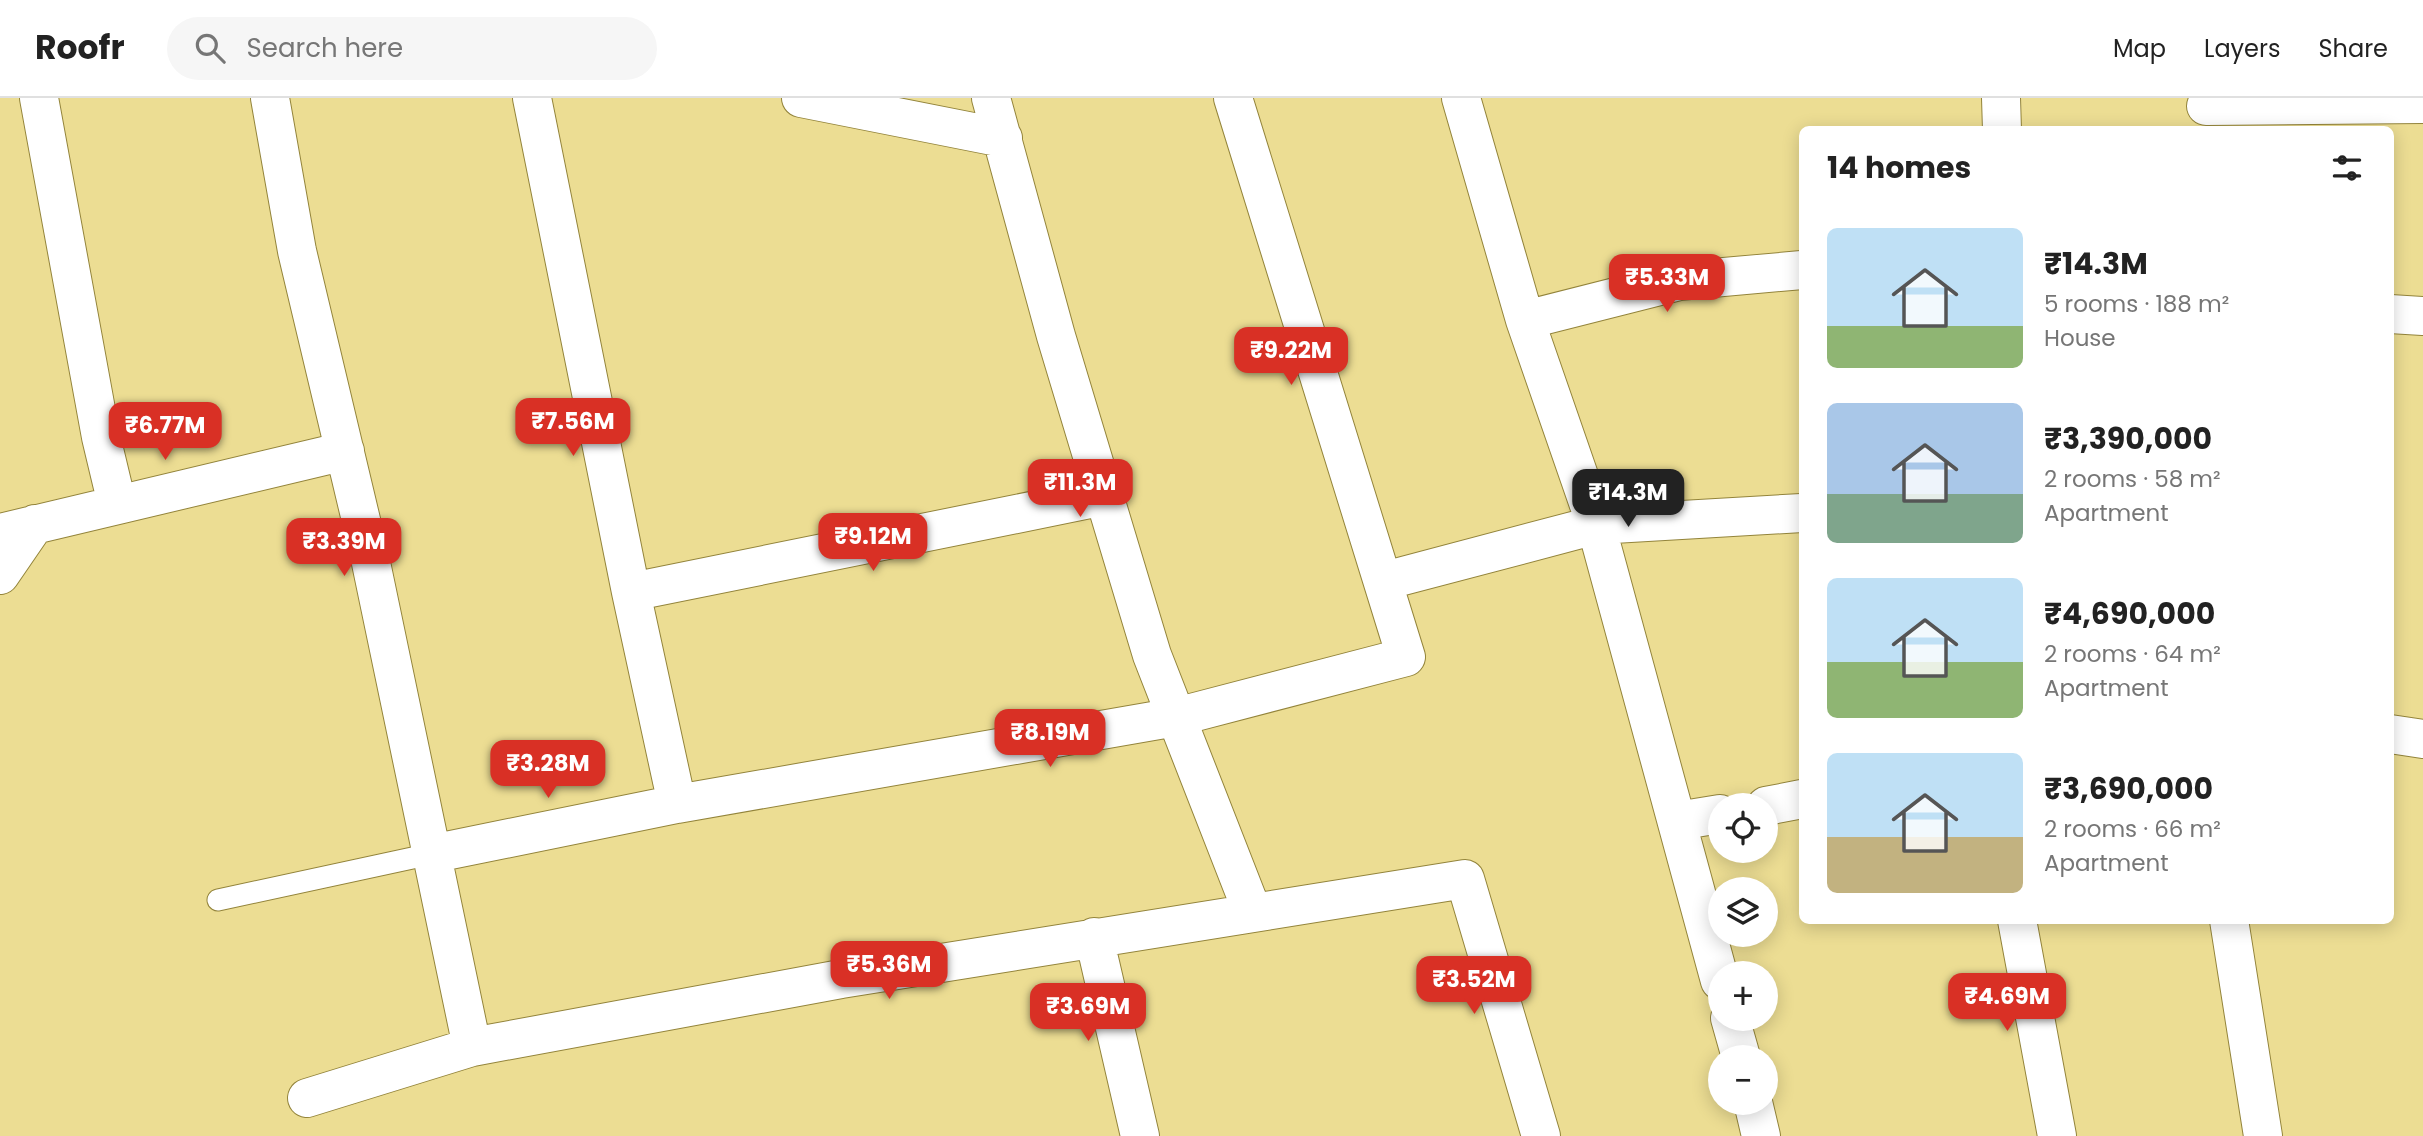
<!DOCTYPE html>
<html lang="en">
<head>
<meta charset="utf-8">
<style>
	:root { --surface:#fff; --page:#f6f6f6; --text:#222; --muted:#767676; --line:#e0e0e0; --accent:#d93025 }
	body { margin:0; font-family:Poppins,sans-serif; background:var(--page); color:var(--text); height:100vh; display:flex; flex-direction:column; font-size:26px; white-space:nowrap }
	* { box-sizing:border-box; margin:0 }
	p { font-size:23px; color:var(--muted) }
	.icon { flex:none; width:38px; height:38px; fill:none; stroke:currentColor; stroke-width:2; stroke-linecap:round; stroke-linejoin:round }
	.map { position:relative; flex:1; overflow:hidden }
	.sheet { position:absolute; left:1799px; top:28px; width:595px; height:798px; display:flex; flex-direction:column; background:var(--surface); border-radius:10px; box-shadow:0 4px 18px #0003 }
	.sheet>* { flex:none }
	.buttons { position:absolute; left:1708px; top:695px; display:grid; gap:14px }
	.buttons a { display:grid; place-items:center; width:70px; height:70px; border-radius:50%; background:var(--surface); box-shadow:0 4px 18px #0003; font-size:35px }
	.price { position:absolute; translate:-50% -60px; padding:0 16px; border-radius:14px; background:var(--accent); color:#fff; font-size:23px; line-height:46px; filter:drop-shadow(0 2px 4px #0008) }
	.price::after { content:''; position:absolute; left:50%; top:42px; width:21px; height:16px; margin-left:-10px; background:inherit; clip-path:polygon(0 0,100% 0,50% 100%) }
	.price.current { background:#222; color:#fff }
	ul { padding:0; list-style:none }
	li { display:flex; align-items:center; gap:21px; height:175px; padding:0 28px }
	li span { display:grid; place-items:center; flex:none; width:196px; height:140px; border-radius:10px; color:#555 }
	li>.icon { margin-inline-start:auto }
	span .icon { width:84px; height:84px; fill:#fffc; stroke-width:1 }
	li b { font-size:30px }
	h2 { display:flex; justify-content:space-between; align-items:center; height:84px; padding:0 28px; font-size:30px }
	header { display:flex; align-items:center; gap:42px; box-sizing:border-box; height:98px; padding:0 35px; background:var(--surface); border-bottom:2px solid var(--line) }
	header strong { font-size:33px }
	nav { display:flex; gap:38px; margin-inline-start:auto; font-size:24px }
	.search { width:490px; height:63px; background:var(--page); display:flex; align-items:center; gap:18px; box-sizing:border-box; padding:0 24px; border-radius:38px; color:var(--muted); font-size:26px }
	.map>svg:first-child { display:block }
</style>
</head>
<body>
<header>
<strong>Roofr</strong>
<div class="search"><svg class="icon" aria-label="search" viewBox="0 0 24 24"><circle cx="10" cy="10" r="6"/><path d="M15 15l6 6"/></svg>Search here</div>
<nav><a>Map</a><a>Layers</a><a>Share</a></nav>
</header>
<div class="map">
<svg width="2423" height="1038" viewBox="0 0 2423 1038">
	<rect width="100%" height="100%" fill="#ecdd93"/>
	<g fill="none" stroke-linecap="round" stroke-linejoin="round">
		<defs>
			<path id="lane" d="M218 802 431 756"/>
			<path id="street" d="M39 0 101 339 117 406
				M270 0 297 153 370 460 472 949
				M532 0 631 494 677 706
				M801 0 1003 40
				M991 0 1056 238 1152 557 1252 813
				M1461 0 1525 222 1596 427 1720 883
				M2001 0 2002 32
				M2206 8 2423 6
				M2390 216 2423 218
				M1525 222 1679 183 1802 172
				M0 435 345 353
				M0 477 35 426
				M1384 483 1596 427 1802 415
				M631 494 1105 398
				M2390 636 2423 641
				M1766 708 1802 701
				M1677 723 1720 716
				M431 756 677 706 1176 619 1406 559 1233 0
				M2017 822 2057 1038
				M2229 822 2263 1038
				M1094 839 1140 1038
				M1730 920 1741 959
				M307 1000 472 949 841 881 1465 781 1541 1038
				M1753 1004 1761 1038"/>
		</defs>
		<use href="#lane" stroke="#93843b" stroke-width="23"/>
		<use href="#street" stroke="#93843b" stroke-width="40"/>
		<use href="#lane" stroke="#fff" stroke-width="21"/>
		<use href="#street" stroke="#fff" stroke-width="38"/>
	</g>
</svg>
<div class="buttons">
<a><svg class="icon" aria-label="locate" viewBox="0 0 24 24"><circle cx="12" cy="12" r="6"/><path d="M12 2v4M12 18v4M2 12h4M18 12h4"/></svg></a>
<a><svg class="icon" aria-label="layers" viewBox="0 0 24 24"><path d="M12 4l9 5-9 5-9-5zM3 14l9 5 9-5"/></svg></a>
<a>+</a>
<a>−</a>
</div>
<b class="price" style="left:1667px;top:216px">₹5.33M</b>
<b class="price" style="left:1291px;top:289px">₹9.22M</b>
<b class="price" style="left:573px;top:360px">₹7.56M</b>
<b class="price" style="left:165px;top:364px">₹6.77M</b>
<b class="price" style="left:1080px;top:421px">₹11.3M</b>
<b class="price current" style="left:1628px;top:431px">₹14.3M</b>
<b class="price" style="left:873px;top:475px">₹9.12M</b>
<b class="price" style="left:344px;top:480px">₹3.39M</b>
<b class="price" style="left:1050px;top:671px">₹8.19M</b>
<b class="price" style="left:548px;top:702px">₹3.28M</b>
<b class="price" style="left:889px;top:903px">₹5.36M</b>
<b class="price" style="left:1474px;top:918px">₹3.52M</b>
<b class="price" style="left:2007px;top:935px">₹4.69M</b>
<b class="price" style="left:1088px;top:945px">₹3.69M</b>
<section class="sheet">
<h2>14 homes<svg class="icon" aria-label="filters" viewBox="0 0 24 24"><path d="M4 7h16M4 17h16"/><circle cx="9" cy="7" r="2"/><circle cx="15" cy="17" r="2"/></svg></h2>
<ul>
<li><span style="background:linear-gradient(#bfe0f5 70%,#8fb573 0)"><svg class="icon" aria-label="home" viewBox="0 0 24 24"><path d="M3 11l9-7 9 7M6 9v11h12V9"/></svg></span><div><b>₹14.3M</b><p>5 rooms · 188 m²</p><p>House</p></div></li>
<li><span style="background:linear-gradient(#a9c7e8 65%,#7fa58c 0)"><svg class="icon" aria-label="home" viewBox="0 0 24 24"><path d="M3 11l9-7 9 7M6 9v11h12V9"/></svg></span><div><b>₹3,390,000</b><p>2 rooms · 58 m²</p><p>Apartment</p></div></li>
<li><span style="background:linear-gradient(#bfe0f5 60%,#8fb573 0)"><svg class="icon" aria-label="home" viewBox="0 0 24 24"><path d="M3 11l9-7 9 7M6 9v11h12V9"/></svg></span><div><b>₹4,690,000</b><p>2 rooms · 64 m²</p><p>Apartment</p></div></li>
<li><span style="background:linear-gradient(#bfe0f5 60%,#c2b280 0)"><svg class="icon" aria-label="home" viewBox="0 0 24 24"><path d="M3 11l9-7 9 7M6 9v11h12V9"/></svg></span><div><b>₹3,690,000</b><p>2 rooms · 66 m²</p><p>Apartment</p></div></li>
</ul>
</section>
</div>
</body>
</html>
